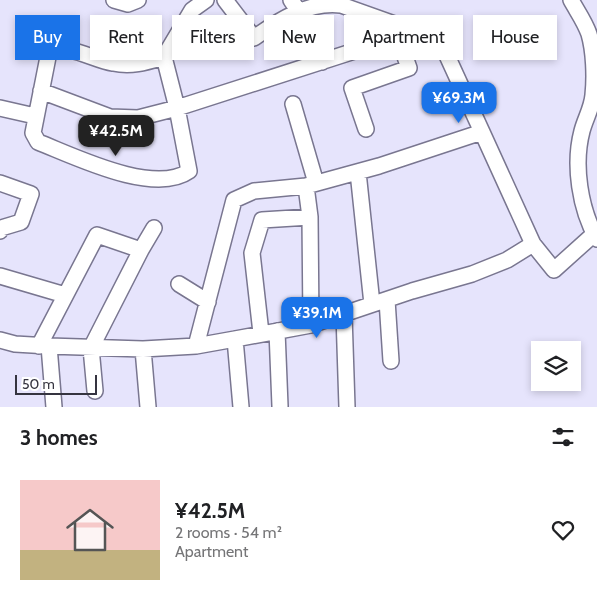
<!DOCTYPE html>
<html lang="en">
<head>
<meta charset="utf-8">
<style>
	:root { --surface:#fff; --page:#f6f6f6; --text:#202124; --muted:#757577; --accent:#1a73e8 }
	body { margin:0; font-family:Cabin,sans-serif; background:var(--page); color:var(--text); height:100vh; display:flex; flex-direction:column; font-size:19px; white-space:nowrap }
	* { box-sizing:border-box; margin:0 }
	p { font-size:16px; color:var(--muted) }
	.icon { flex:none; width:28px; height:28px; fill:none; stroke:currentColor; stroke-width:2; stroke-linecap:round; stroke-linejoin:round }
	.map { position:relative; height:407px; overflow:hidden }
	.drawer { display:flex; flex-direction:column; background:var(--surface); flex:1 }
	.drawer>* { flex:none }
	.guide { position:absolute; left:15px; top:15px; width:568px; height:45px; display:flex; gap:10px }
	.buttons { position:absolute; left:531px; top:341px; display:grid; gap:10px }
	.buttons a { display:grid; place-items:center; width:50px; height:50px; border-radius:0px; background:var(--surface); box-shadow:0 2px 8px #0003; font-size:25px }
	.scale { position:absolute; left:15px; bottom:12px; width:82px; box-sizing:border-box; padding-left:5px; border:2px solid #353440; border-top:0; font-size:14px; line-height:18px; white-space:nowrap; color:#353440; -webkit-text-stroke:4px #fff; paint-order:stroke }
	.price { position:absolute; translate:-50% -42px; padding:0 11px; border-radius:10px; background:var(--accent); color:#fff; font-size:16px; line-height:32px; filter:drop-shadow(0 1px 2px #0008) }
	.price::after { content:''; position:absolute; left:50%; top:30px; width:15px; height:11px; margin-left:-8px; background:inherit; clip-path:polygon(0 0,100% 0,50% 100%) }
	.price.selected { background:#222; color:#fff }
	ul { padding:0; list-style:none }
	li { display:flex; align-items:center; gap:15px; height:125px; padding:0 20px }
	li span { display:grid; place-items:center; flex:none; width:140px; height:100px; border-radius:0px; color:#555 }
	li>.icon { margin-inline-start:auto }
	span .icon { width:60px; height:60px; fill:#fffc; stroke-width:1 }
	li b { font-size:21px }
	h2 { display:flex; justify-content:space-between; align-items:center; height:60px; padding:0 20px; font-size:21px }
	.pill { padding:0 18px; border-radius:0px; background:var(--surface); box-shadow:0 2px 8px #0003; font-size:18px; line-height:45px }
	.pill.selected { background:var(--accent); color:#fff }
	.map>svg:first-child { display:block }
</style>
</head>
<body>
<div class="map">
<svg width="597" height="407" viewBox="0 0 597 407">
	<rect width="100%" height="100%" fill="#e6e4fc"/>
	<g fill="none" stroke-linecap="round" stroke-linejoin="round">
		<defs>
			<path id="minor" d="M114 0 128 4 138 0
				M225 0 254 38C279 20 309 1 341 5L431 37 444 49 482 132
				M291 0 319 42 322 62
				M571 0C577 11 585 22 589 34 594 51 595 77 593 95 592 108 585 119 582 131 573 165 580 209 597 239
				M164 57C147 62 132 67 113 63 93 60 69 43 49 52L33 133 38 142C74 156 154 196 189 171L177 108 164 57 192 10 206 0
				M41 91 110 117 138 118 177 108 398 37 407 29
				M293 104 316 183
				M0 108 35 116
				M366 129 352 88 409 68 398 37
				M358 172 372 304
				M0 183 31 194 21 222 1 228 0 231
				M306 186 310 217
				M0 276 65 295
				M179 284 208 302
				M387 300 391 361
				M344 315 347 407
				M277 331 280 406
				M261 333 252 253 262 220 310 217 311 325
				M235 339 241 407
				M0 340 15 344 49 346 143 349 196 346 235 339 311 325 412 291 472 274 507 260 533 244 554 270 594 234
				M39 346 97 235 141 250 154 228
				M49 346 54 407
				M196 346 234 200 254 191 306 186 379 166 482 132 533 244
				M143 349 148 407
				M95 391 91 348 141 250"/>
		</defs>
		<use href="#minor" stroke="#797690" stroke-width="18"/>
		<use href="#minor" stroke="#fff" stroke-width="15"/>
	</g>
</svg>
<div class="buttons">
<a><svg class="icon" aria-label="layers" viewBox="0 0 24 24"><path d="M12 4l9 5-9 5-9-5zM3 14l9 5 9-5"/></svg></a>
</div>
<div class="scale">50 m</div>
<b class="price" style="left:459px;top:124px">¥69.3M</b>
<b class="price selected" style="left:116px;top:157px">¥42.5M</b>
<b class="price" style="left:317px;top:339px">¥39.1M</b>
<div class="guide">
<a class="pill selected">Buy</a>
<a class="pill">Rent</a>
<a class="pill">Filters</a>
<a class="pill">New</a>
<a class="pill">Apartment</a>
<a class="pill">House</a>
</div>
</div>
<section class="drawer">
<h2>3 homes<svg class="icon" aria-label="filters" viewBox="0 0 24 24"><path d="M4 7h16M4 17h16"/><circle cx="9" cy="7" r="2"/><circle cx="15" cy="17" r="2"/></svg></h2>
<ul>
<li><span style="background:linear-gradient(#f6c9c9 70%,#c2b280 0)"><svg class="icon" aria-label="home" viewBox="0 0 24 24"><path d="M3 11l9-7 9 7M6 9v11h12V9"/></svg></span><div><b>¥42.5M</b><p>2 rooms · 54 m²</p><p>Apartment</p></div><svg class="icon" aria-label="heart" viewBox="0 0 24 24"><path d="M12 20l-8-8c-3-5 5-10 8-4 3-6 11-1 8 4z"/></svg></li>
</ul>
</section>
</body>
</html>
